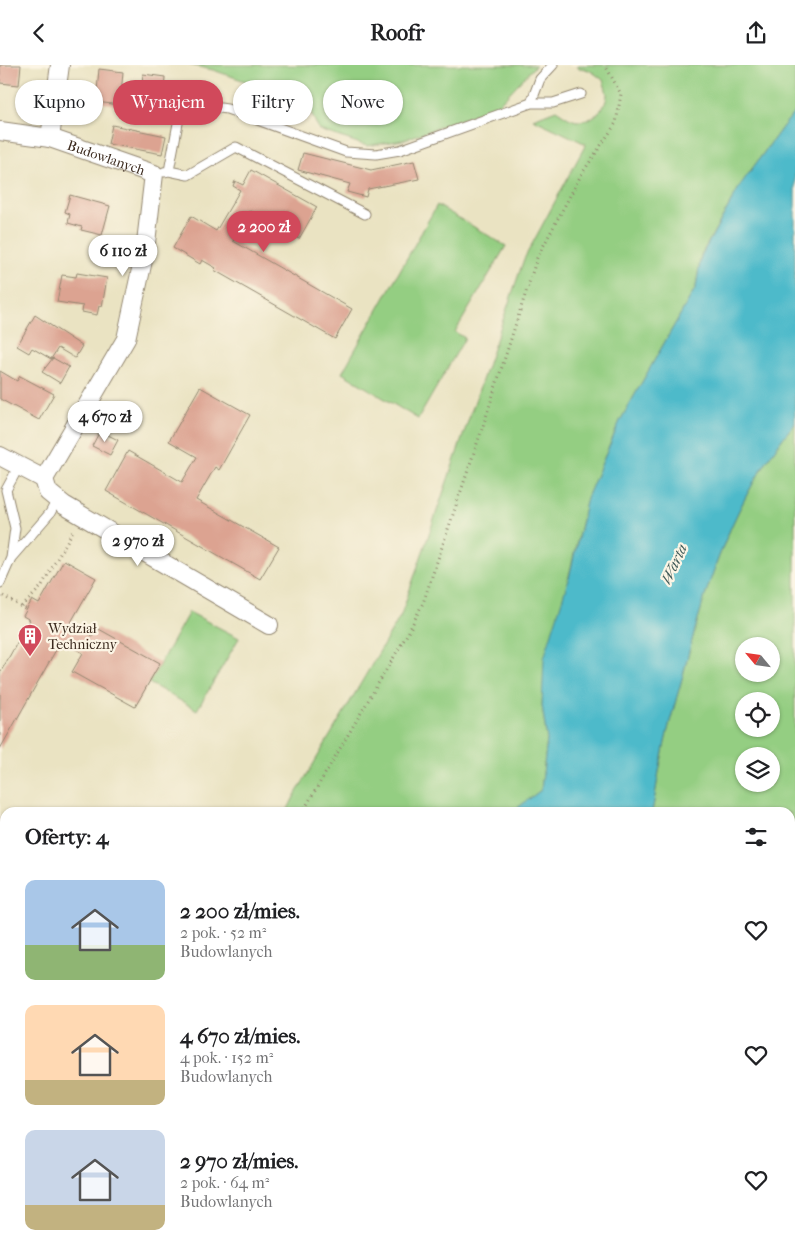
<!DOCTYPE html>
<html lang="pl">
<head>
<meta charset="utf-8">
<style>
	:root { --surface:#fff; --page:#f2f2f2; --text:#202124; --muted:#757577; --accent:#d1495b }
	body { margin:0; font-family:"IM FELL French Canon",serif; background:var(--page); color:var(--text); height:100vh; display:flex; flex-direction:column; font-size:19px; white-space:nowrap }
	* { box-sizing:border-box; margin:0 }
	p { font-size:16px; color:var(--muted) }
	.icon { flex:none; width:28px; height:28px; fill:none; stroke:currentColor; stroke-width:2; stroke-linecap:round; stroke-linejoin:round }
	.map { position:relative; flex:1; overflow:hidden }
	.sheet { position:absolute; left:0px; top:742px; width:795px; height:446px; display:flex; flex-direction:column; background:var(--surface); border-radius:15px 15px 0 0; box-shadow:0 1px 4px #0004 }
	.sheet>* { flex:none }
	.guide { position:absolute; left:15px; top:15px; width:500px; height:45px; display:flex; gap:10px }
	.needle { width:32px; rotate:299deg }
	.buttons { position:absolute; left:735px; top:572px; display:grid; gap:10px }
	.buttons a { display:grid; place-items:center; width:45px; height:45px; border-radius:50%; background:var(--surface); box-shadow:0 1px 4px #0004; font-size:25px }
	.price { position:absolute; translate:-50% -42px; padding:0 11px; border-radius:18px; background:#fff; color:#222; font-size:16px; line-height:32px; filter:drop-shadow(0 1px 2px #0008) }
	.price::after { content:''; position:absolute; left:50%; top:30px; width:15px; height:11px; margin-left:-8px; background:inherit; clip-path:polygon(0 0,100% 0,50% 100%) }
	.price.selected { background:var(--accent); color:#fff }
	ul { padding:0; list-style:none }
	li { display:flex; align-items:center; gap:15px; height:125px; padding:0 25px }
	li span { display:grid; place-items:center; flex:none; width:140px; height:100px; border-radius:10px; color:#555 }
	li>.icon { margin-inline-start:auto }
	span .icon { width:60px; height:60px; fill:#fffc; stroke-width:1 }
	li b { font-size:21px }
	h2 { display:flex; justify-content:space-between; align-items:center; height:60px; padding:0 25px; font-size:21px }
	.tag { padding:0 18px; border-radius:22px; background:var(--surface); box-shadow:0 1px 4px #0004; font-size:18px; line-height:45px }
	.tag.selected { background:var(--accent); color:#fff }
	header { display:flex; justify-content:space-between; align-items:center; height:65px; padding:0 25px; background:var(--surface); font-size:22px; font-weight:700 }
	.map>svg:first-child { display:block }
</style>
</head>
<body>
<header><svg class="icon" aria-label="back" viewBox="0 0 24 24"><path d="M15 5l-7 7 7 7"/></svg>Roofr<svg class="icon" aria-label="share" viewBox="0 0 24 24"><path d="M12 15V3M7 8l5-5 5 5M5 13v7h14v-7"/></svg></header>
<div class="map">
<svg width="795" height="1188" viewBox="0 0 795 1188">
	<rect width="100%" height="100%" fill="#fcf5e5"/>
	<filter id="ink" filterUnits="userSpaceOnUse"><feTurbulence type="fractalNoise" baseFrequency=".02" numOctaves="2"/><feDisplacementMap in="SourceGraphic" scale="10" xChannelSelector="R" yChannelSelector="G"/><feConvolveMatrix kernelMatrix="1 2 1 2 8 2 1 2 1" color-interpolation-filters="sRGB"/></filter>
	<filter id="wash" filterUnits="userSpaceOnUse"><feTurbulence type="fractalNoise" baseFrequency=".0096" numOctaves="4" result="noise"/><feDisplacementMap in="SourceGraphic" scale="20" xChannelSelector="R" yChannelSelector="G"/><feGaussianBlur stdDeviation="1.12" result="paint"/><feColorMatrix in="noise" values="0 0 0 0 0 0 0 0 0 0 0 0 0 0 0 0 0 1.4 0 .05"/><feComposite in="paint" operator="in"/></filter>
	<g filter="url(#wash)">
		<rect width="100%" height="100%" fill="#eae3c2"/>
		<path fill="#94ce82" stroke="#687c50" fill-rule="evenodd" d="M190 0H536L496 42 403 75 367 81 319 65 306 37 213 5Z
			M578 0H795V47L784 60 741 119 701 190 696 222 620 356 587 433 544 619 542 640 547 675 541 725 512 747 286 748 294 732 401 550 524 194 586 79 533 54 556 45C561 48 567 53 573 55 588 60 606 46 607 30 607 26 604 19 603 15 595 9 589 3 578 3Z
			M437 140 506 181 455 267 465 273 418 354 342 308Z
			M795 358V1188H580L581 1184H790V748L652 747C656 728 658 707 663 687 668 660 677 633 684 606 706 518 735 429 795 358ZM744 581H771V609H744ZM744 636H771V664H744ZM744 691H771V719H744Z
			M189 547 239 573 197 645 149 618Z
			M0 1031 5 1033V1086L0 1096Z
			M0 1155 5 1158V1184H52L60 1188H0Z
			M91 1184H196L197 1188H89Z
			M222 1184H454V1188H221Z"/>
		<path fill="#4ebaca" stroke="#447274" d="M795 47V358C735 429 706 518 684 606 677 633 668 660 663 687 658 707 656 728 652 747H512L541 725 547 675 542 640 544 593 569 513 587 433 620 356 696 222 701 191 741 119 784 60Z
			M454 1184H580V1188H454Z"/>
		<g id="blocks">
			<path fill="#dca391" d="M0 0H21L19 20 0 18Z
				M99 4 123 7 120 40 96 37Z
				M143 9 165 12 162 50 139 48Z
				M112 60 166 71 162 89 108 79Z
				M303 88 371 105 414 96 419 114 368 124 366 132 347 127 350 119 298 105Z
				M251 105 317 142 299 174 250 146 233 176 352 244 335 274 214 205 216 203 202 195 200 199 173 183 191 151 216 166 240 125 233 121 235 116 243 120Z
				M70 130 110 141 102 170 81 165 82 162 68 158 70 149 65 147Z
				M77 208 107 213 102 242 99 241 97 250 82 247 83 241 57 237 62 210 76 212Z
				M35 250 82 281 75 293 58 283 51 294 32 283 29 288 17 281Z
				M53 293 69 302 60 318 42 307Z
				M0 306 17 316 20 311 54 329 39 355 0 334Z
				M200 322 250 350 219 405 215 402 196 435 279 482 260 514 106 426 128 386 182 417 197 392 169 376Z
				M100 366 118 375 110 390 92 381Z
				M64 495 96 513 70 559 93 571 97 563 160 598 135 642 72 607 83 588 61 576 0 684V608L30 555 23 551 32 535 39 539Z
				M5 989V1029L0 1027V993L2 994Z
				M0 1117 5 1120V1154L0 1151Z
				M59 1184H90L87 1188H66Z"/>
		</g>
	</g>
	<g filter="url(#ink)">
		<use href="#blocks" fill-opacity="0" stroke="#928670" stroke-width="1"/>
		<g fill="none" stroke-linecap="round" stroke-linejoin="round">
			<defs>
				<path id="lane" d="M531 38H553L581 29
					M169 106 179 53 193 39 227 44 346 87 376 89 400 85 531 38 540 14 553 0
					M164 107 169 106 188 110 236 82 365 149
					M11 493 15 463 6 425 19 401
					M0 518 11 493 50 448 57 435
					M0 836 5 839
					M0 896 5 903
					M207 1184V1188"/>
				<g id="street">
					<path id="s1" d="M0 66 50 73 154 109 145 186 126 274 44 414 0 391"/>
					<path d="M50 73 60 0"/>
					<path d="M44 414 48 427 64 440 269 560"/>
				</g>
			</defs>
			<use href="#lane" stroke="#928670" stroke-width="11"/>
			<use href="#street" stroke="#928670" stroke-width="20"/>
			<path stroke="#928670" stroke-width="3" stroke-dasharray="1 4" stroke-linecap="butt" d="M3 531 27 545
				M22 542 41 522 73 466
				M302 748 408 568 423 538 483 361 537 193 581 110 616 58 621 29 605 0
				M0 939 5 942
				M0 1101 5 1092"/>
			<use href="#lane" stroke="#fff" stroke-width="9"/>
			<use href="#street" stroke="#fff" stroke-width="18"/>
		</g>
	</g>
	<defs>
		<symbol id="building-pin" viewBox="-11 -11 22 30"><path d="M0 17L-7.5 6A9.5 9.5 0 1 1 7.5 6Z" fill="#d1495b" stroke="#fcf5e5"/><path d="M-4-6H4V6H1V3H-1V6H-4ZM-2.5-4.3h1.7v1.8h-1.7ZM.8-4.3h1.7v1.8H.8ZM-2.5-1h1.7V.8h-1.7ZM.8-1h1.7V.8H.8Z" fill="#fff"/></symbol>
	</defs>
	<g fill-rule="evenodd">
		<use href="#building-pin" x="16" y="557" width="28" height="38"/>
	</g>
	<g text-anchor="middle" stroke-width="4.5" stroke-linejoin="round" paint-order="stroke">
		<g font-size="14" fill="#3b2a1e" stroke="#fcf5e5">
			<text dy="5" stroke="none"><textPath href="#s1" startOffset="110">Budowlanych</textPath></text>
		</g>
		<g font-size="14" fill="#3b2a1e" stroke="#fcf5e5" text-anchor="start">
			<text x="48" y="568">Wydział<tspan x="48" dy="16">Techniczny</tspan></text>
		</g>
		<g font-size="15" font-style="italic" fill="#425c5a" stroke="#fcf5e5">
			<text transform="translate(674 499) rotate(-65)" y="5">Warta</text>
		</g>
	</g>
</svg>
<div class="buttons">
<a><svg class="needle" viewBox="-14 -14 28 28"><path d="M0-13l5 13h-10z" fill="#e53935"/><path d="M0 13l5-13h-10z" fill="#757577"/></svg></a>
<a><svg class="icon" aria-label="locate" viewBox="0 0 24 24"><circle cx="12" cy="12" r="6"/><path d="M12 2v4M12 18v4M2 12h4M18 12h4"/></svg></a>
<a><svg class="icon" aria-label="layers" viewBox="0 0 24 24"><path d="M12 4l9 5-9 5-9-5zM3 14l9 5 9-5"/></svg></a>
</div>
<b class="price selected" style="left:264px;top:188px">2 200 zł</b>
<b class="price" style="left:123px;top:212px">6 110 zł</b>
<b class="price" style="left:105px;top:378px">4 670 zł</b>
<b class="price" style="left:138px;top:502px">2 970 zł</b>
<div class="guide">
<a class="tag">Kupno</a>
<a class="tag selected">Wynajem</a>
<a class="tag">Filtry</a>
<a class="tag">Nowe</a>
</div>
<section class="sheet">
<h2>Oferty: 4<svg class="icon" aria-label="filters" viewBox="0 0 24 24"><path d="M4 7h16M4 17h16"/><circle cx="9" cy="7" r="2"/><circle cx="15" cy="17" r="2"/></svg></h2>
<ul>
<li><span style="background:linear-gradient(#a9c7e8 65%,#8fb573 0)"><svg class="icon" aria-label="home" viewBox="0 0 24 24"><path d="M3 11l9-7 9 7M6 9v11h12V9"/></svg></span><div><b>2 200 zł/mies.</b><p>2 pok. · 52 m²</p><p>Budowlanych</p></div><svg class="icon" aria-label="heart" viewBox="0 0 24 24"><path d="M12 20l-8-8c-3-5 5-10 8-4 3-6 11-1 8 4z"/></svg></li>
<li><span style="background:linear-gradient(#ffd9b3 75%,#c2b280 0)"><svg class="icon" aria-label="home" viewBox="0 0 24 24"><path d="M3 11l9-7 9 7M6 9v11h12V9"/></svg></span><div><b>4 670 zł/mies.</b><p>4 pok. · 152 m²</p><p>Budowlanych</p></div><svg class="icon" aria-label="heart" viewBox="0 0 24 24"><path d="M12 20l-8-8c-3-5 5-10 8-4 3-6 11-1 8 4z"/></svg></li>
<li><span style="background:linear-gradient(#c9d6e8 75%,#c2b280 0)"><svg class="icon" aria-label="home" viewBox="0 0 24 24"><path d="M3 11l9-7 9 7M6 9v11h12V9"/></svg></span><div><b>2 970 zł/mies.</b><p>2 pok. · 64 m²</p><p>Budowlanych</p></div><svg class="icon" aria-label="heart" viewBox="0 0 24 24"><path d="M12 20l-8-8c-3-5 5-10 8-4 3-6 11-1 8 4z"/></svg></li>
</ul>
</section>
</div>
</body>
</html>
